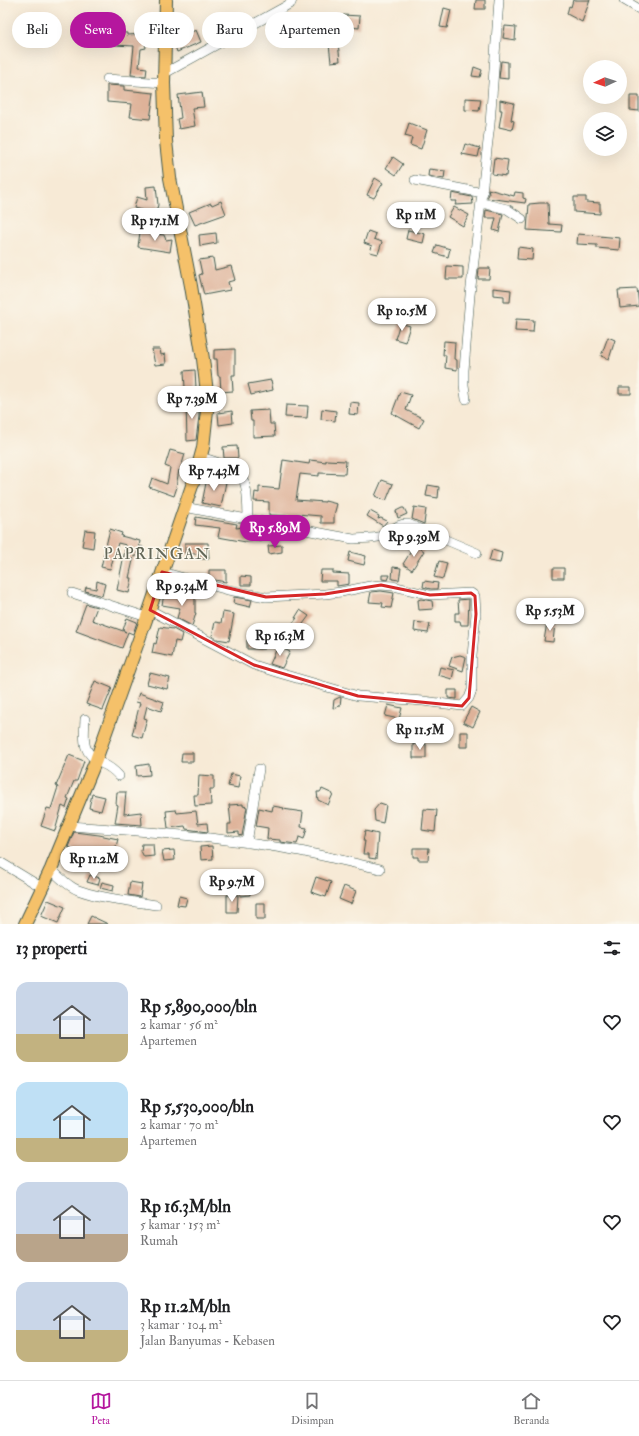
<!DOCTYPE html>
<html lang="id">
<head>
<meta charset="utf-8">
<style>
	:root { --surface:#fff; --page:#f2f2f2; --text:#202124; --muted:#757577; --line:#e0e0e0; --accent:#b5179e }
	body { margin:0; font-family:"IM FELL Double Pica",serif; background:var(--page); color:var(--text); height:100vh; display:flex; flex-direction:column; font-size:15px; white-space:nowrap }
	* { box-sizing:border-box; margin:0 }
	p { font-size:13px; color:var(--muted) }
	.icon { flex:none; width:22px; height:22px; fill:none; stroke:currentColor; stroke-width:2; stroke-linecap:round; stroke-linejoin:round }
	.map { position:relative; height:924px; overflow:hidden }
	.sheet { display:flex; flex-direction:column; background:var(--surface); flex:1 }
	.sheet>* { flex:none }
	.guide { position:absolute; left:12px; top:12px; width:400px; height:36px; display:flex; gap:8px }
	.needle { width:26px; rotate:267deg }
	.fabs { position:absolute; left:583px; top:60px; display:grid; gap:8px }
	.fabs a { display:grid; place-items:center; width:44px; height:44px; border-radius:50%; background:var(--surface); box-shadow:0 4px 16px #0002; font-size:20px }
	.price { position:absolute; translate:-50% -34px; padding:0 9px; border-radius:14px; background:#fff; color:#222; font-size:13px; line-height:26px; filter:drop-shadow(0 1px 2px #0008) }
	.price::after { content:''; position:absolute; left:50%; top:24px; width:12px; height:9px; margin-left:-6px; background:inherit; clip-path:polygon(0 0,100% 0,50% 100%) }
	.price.current { background:var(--accent); color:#fff }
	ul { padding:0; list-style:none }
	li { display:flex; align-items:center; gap:12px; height:100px; padding:0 16px }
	li span { display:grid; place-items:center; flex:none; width:112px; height:80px; border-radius:12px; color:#555 }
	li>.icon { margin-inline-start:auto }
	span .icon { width:48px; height:48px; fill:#fffc; stroke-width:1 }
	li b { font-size:17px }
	h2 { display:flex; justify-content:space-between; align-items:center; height:48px; padding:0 16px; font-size:17px }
	.chip { padding:0 14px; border-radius:18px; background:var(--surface); box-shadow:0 4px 16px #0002; font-size:14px; line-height:36px }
	.chip.current { background:var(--accent); color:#fff }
	.menu { display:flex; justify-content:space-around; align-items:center; height:56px; border-top:1px solid var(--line); background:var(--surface); font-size:11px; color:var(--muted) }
	.menu a { display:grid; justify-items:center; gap:2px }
	.menu .current { color:var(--accent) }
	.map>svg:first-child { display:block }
</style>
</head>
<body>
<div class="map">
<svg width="639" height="924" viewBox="0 0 639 924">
	<rect width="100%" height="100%" fill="#fbf7ec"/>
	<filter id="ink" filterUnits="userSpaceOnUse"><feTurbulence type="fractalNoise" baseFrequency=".025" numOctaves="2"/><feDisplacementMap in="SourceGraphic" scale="8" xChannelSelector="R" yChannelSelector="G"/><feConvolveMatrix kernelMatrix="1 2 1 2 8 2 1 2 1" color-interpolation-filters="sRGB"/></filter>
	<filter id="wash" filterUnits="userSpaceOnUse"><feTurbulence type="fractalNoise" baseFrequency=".012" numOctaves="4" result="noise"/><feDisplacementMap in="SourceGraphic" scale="16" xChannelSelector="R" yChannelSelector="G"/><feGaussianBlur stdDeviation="0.9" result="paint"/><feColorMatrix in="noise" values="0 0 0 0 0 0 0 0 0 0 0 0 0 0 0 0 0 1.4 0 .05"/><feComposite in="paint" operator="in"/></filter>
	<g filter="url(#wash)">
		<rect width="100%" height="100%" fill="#f7ead6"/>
		<g id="blocks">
			<path fill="#deb299" d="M476 0H485V9H475Z
				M573 0H590L582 22 567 14 569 6 571 7Z
				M444 8 451 10 447 28 440 27Z
				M343 15 360 16 359 28 342 26Z
				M505 26 516 27 515 40 503 38Z
				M196 30 201 42 177 52 173 40Z
				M113 32 127 33V35L145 34V36L157 35V42L145 43 146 48 141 49 139 67 147 68 146 76 131 75 134 46 113 45Z
				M338 43 340 61 331 62 329 44Z
				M501 61 508 62V79L499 78Z
				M474 67 482 70 480 77 472 76Z
				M107 85 124 86V90L154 93 150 119 130 117 132 104 107 102Z
				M202 92 204 107 192 108 195 126 179 129 177 119 181 118 178 95Z
				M630 96H639V111L630 110Z
				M465 98 481 99 479 111 465 110Z
				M500 100 514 103 511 120 514 121 512 130 499 127 502 110H500Z
				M409 123 427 130 421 149 410 145 412 138 405 136Z
				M465 144 480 148 478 157 462 154Z
				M393 157 403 164 396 175 386 168Z
				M494 158 508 160 506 176 492 174Z
				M429 169 445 171 444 179 428 176Z
				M375 178 383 183 374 198 367 195Z
				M156 186 158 205 155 214 134 208 137 197 147 200 146 187Z
				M488 189 514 196 515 192 523 193V198L526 199 525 203 487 198 489 194Z
				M452 193 472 197 473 204 455 205 457 201H451Z
				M574 197H586V202L600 203V214L574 212Z
				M221 201 226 214 195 225 189 212 211 203 212 205Z
				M540 203H548L549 224 562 225 561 232 527 230 529 204Z
				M454 207 469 215 463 226 448 217Z
				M486 210 503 214 499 232 493 230 496 218H485Z
				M408 230 425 234 423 243 406 239Z
				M368 231 376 234 374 239 382 242 378 254 370 252 372 246 364 243Z
				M140 232 164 235 166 240 172 239 170 252 138 247Z
				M216 233 217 243 200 246 199 235Z
				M578 234 620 238 619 250 597 248V245L577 244Z
				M437 245 450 249 448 257 434 253Z
				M518 247 533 249 532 260 517 259Z
				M213 258 215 270 231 266 235 280 228 282 230 290 204 295 199 275 202 274 199 260Z
				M447 266 463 267V279H446Z
				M479 268H490L489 279H478Z
				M493 288 511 290 510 302H504V296L493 295Z
				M637 289 639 306 620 308 618 290Z
				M516 319 534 320 533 332 515 331Z
				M400 323 410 326 405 342 395 339Z
				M608 337 615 340 609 359 601 356Z
				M444 341 455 342 454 359 457 360V370L445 368 446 355H443Z
				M152 349H160L161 355 165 354 166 364 155 365Z
				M235 349V375H232L233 391 221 392 220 376H218L217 359H214V350Z
				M195 370 196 388H185L184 371Z
				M271 380 273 390 251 395 248 384Z
				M619 387H631V394H619Z
				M400 392 411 395 406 410 424 419 419 428 392 413Z
				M186 402H199V416L196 440 187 441Z
				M350 402 359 403 358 415 349 414Z
				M286 405 308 406 307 418 285 417Z
				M322 409 336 411 335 421 321 419Z
				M269 410 270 424H274L275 436 253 437V421H251L250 411Z
				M232 411 233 423 219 425 218 413Z
				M237 446 238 458H224L223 447Z
				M170 450 185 454 180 471 179 470 176 487H177L174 496 149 487 152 478 167 484 170 468 165 466Z
				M283 460 309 464 310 460 326 462V460L346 461 345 474 319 473V476L300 474 296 500 325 502V501L337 504 334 515V523H321V516L297 514V521L287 520V516L269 515V502L254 501 255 492 259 493V487L279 489Z
				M207 478 226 482 221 507 202 503Z
				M382 480 393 484 386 501 375 496Z
				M428 485 439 487 438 498 426 496Z
				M414 507 426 509 424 524 412 519Z
				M402 508H404L407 514 398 518 396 511Z
				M370 511 379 516 378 519 381 518 387 521 383 526 367 516Z
				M196 517 237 524 236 528 252 526 259 527 260 541 246 542 218 537 220 528 195 525Z
				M110 529 122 533 121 536 140 541 139 546 143 547 141 553 137 552 136 557 134 556 129 578H132L129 593 117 590 126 545 118 543 110 569 101 567Z
				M85 530 95 531 93 548 82 546Z
				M185 543H208L209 559H200V554H185Z
				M282 545V552L269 554 268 546Z
				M415 545 424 551 412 570 403 564Z
				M492 550 502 553 500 563 489 561Z
				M350 552 366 556 364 565 348 561Z
				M439 561 447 563 443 579 434 577Z
				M393 567 401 568 399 580 392 579Z
				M553 568H564V578H553Z
				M209 570H226V582L209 579Z
				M321 570H333V573L349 574V584L337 586V581H320Z
				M382 575H390L388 580 382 579Z
				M241 576 251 577V585H241Z
				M97 581 105 584 102 596 85 591 86 587 96 589Z
				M424 581 438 583 437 589H431L423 587Z
				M381 591 394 593 391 608 382 607 383 603 369 602 371 592Z
				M164 594 180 596 182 594 195 597V613H196L192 626 177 618 180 608 162 605Z
				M234 597 252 600 250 607 233 603Z
				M421 599 432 601 433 609 419 610 418 600Z
				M469 599 468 625H461L460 621H455V613H459L458 600Z
				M86 604 97 607 92 620 126 632 123 630 127 618 137 622 133 634 128 632 122 648 76 631Z
				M300 610 309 616 294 636 287 630 297 618H295Z
				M223 612 234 614 229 641 217 639 212 636 215 622 221 623Z
				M415 622 430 624 428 633 414 631Z
				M547 622 555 623 553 642 544 641Z
				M160 627 173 629 182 634 180 642 175 641 172 657 152 653 154 643 156 644Z
				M264 639V649H247V640Z
				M278 646 290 652 282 668 270 664Z
				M460 655 466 657 463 671 449 666 452 657Z
				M440 667 454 670 452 679 438 675Z
				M150 673 170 678 167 689 147 684Z
				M95 681 112 688 103 710 86 704Z
				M448 690H457V699L448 698Z
				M139 693 164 702 161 711 147 706 144 718 147 719 142 738 132 735 140 703 136 702Z
				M340 697H341L340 706 333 708 334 700Z
				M388 705 402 708 399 719 385 716Z
				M471 707 480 712 473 727 463 722Z
				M460 732H468V747H460Z
				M413 744H426V758H413Z
				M182 753H193V762H181Z
				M69 755 84 761 77 781H74L67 798 69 799 66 808 62 806 55 831 41 826 47 808 51 809 58 787 56 786Z
				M149 764 150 775 137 776 136 766Z
				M231 774 240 776 238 788 228 786Z
				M199 775 214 776V789H210L211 805 195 806 194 795H198Z
				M322 789 333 794 328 805 318 800 317 792H320Z
				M117 792H126L124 814 141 812 142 825 115 823 118 805 116 804Z
				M92 794 105 797 101 811 89 808Z
				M380 803 386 805 383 823 375 821 374 810Z
				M243 804V806L247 807 242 836 239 835V832L228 833V824H231L229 805Z
				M273 806 284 808 283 809 303 812 301 827 307 828 304 839 299 837 297 844 280 842V840L267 839 268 828 256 826 259 808 272 811Z
				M424 809 437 810 435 832 422 830Z
				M176 810 177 813 196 811 198 824 207 823 208 832 186 829 185 826 168 828 166 811Z
				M365 831 378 834 376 859 369 858V854H363L365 841H363Z
				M74 832 99 835 118 839 114 854 98 850 97 856 83 853 80 869 71 867 74 849 68 847Z
				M142 844H153L154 856 144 857 141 851Z
				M212 846 213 859 201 860 200 847Z
				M413 848H429L428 860H418V857H413Z
				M174 850 175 860 164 861 162 851Z
				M90 875 100 878 98 885 87 882Z
				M316 877 331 882 326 897 311 892Z
				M250 878V895L240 896V879Z
				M102 882 114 885 113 891 100 888Z
				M130 882 142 884 140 897 128 895Z
				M344 886 356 891 351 904 339 899Z
				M227 895H238L237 912H227Z
				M179 896 187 898 185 906 177 905Z
				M48 900 65 907 58 923 41 916Z
				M256 903H265V919H256Z
				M91 916 108 924H87Z"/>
		</g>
	</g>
	<g filter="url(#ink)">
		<use href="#blocks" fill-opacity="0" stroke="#3f574c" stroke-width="1"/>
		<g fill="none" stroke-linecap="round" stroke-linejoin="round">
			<defs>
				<path id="minor" d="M624 0 639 9
					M165 73 281 9 291 3 292 0
					M107 79 164 83
					M415 180 483 193
					M482 203 507 209 522 219
					M466 399 464 385V370L470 295 490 124 499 0
					M201 457C245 471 247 472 248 518
					M184 507 353 539C362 538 374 539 382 536 392 532 396 523 408 524L477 553
					M72 593 147 617
					M150 610 254 665 279 673 358 696 423 701 462 706 469 698 472 690V656L476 614 475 596 471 593 430 595 393 586 381 585 370 586 341 592 325 594 266 597 228 590 162 572
					M85 719C84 740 81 752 101 763 108 766 114 770 119 776
					M70 826C144 831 220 837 294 850 323 855 351 863 380 869
					M247 843 259 769
					M0 862 43 888
					M51 869C59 877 68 886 78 890 102 899 131 901 156 905"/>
				<path id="major" d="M25 924 51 869 96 760 147 617 195 477 203 448 208 401 203 359 191 286 170 178 166 141 164 83 166 0"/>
			</defs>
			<use href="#minor" stroke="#3f574c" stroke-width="10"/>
			<use href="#major" stroke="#3f574c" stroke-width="14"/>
			<use href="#minor" stroke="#fff" stroke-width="9"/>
			<use href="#major" stroke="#f5c16b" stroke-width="12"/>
		</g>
	</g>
	<path fill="none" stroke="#d62828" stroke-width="3" stroke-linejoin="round" d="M162 572 266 597 325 594 381 585 430 595 471 593 475 596 476 614 469 698 462 706 358 696 254 665 150 610Z"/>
	<g text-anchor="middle" stroke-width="3" stroke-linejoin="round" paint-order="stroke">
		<g font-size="16" letter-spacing="1" fill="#626657" stroke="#fbf7ec">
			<text x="157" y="559">PAPRINGAN</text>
		</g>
	</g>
</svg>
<div class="fabs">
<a><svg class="needle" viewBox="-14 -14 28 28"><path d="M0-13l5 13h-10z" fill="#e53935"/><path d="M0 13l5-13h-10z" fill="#757577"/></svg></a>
<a><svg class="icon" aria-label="layers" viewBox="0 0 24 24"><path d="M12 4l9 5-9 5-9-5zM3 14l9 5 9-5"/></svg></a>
</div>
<b class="price" style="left:416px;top:236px">Rp 11M</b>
<b class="price" style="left:155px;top:242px">Rp 17.1M</b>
<b class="price" style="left:402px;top:332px">Rp 10.5M</b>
<b class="price" style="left:192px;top:420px">Rp 7.39M</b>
<b class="price" style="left:214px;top:492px">Rp 7.43M</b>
<b class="price current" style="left:275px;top:549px">Rp 5.89M</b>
<b class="price" style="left:414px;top:558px">Rp 9.39M</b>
<b class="price" style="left:182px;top:607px">Rp 9.34M</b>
<b class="price" style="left:550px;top:632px">Rp 5.53M</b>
<b class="price" style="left:280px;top:657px">Rp 16.3M</b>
<b class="price" style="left:420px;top:751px">Rp 11.5M</b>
<b class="price" style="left:94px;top:880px">Rp 11.2M</b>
<b class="price" style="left:232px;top:903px">Rp 9.7M</b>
<div class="guide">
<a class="chip">Beli</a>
<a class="chip current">Sewa</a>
<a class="chip">Filter</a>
<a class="chip">Baru</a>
<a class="chip">Apartemen</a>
</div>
</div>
<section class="sheet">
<h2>13 properti<svg class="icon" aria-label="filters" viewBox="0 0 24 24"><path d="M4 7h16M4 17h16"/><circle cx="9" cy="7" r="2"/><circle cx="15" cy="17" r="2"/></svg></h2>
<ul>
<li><span style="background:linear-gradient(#c9d6e8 65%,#c2b280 0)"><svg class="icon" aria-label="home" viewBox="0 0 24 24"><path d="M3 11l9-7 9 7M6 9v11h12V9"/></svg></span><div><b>Rp 5,890,000/bln</b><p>2 kamar · 56 m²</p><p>Apartemen</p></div><svg class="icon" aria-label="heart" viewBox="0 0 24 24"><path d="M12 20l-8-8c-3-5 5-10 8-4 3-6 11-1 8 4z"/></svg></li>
<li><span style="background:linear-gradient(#bfe0f5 70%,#c2b280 0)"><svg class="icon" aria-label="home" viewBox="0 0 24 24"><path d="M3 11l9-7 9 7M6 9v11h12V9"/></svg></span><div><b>Rp 5,530,000/bln</b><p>2 kamar · 70 m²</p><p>Apartemen</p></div><svg class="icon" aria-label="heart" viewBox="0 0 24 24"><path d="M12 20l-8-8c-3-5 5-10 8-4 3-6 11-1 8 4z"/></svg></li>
<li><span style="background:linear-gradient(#c9d6e8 65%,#b9a48a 0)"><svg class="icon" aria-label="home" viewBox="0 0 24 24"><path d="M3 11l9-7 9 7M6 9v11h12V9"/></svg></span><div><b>Rp 16.3M/bln</b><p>5 kamar · 153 m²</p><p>Rumah</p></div><svg class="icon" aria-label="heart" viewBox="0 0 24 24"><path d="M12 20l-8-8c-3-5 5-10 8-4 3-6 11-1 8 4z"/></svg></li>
<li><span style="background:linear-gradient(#c9d6e8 60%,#c2b280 0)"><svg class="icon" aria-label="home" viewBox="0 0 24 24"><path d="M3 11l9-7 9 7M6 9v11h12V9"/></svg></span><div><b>Rp 11.2M/bln</b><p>3 kamar · 104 m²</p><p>Jalan Banyumas - Kebasen</p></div><svg class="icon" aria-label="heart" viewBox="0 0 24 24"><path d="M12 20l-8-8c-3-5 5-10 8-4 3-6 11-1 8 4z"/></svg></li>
</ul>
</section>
<nav class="menu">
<a class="current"><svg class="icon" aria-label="map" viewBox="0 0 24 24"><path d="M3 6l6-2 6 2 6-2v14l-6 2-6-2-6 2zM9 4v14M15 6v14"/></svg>Peta</a>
<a><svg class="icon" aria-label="saved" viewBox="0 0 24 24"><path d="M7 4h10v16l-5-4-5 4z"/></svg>Disimpan</a>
<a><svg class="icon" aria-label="home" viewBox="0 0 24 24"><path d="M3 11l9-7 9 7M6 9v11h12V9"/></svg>Beranda</a>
</nav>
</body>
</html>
